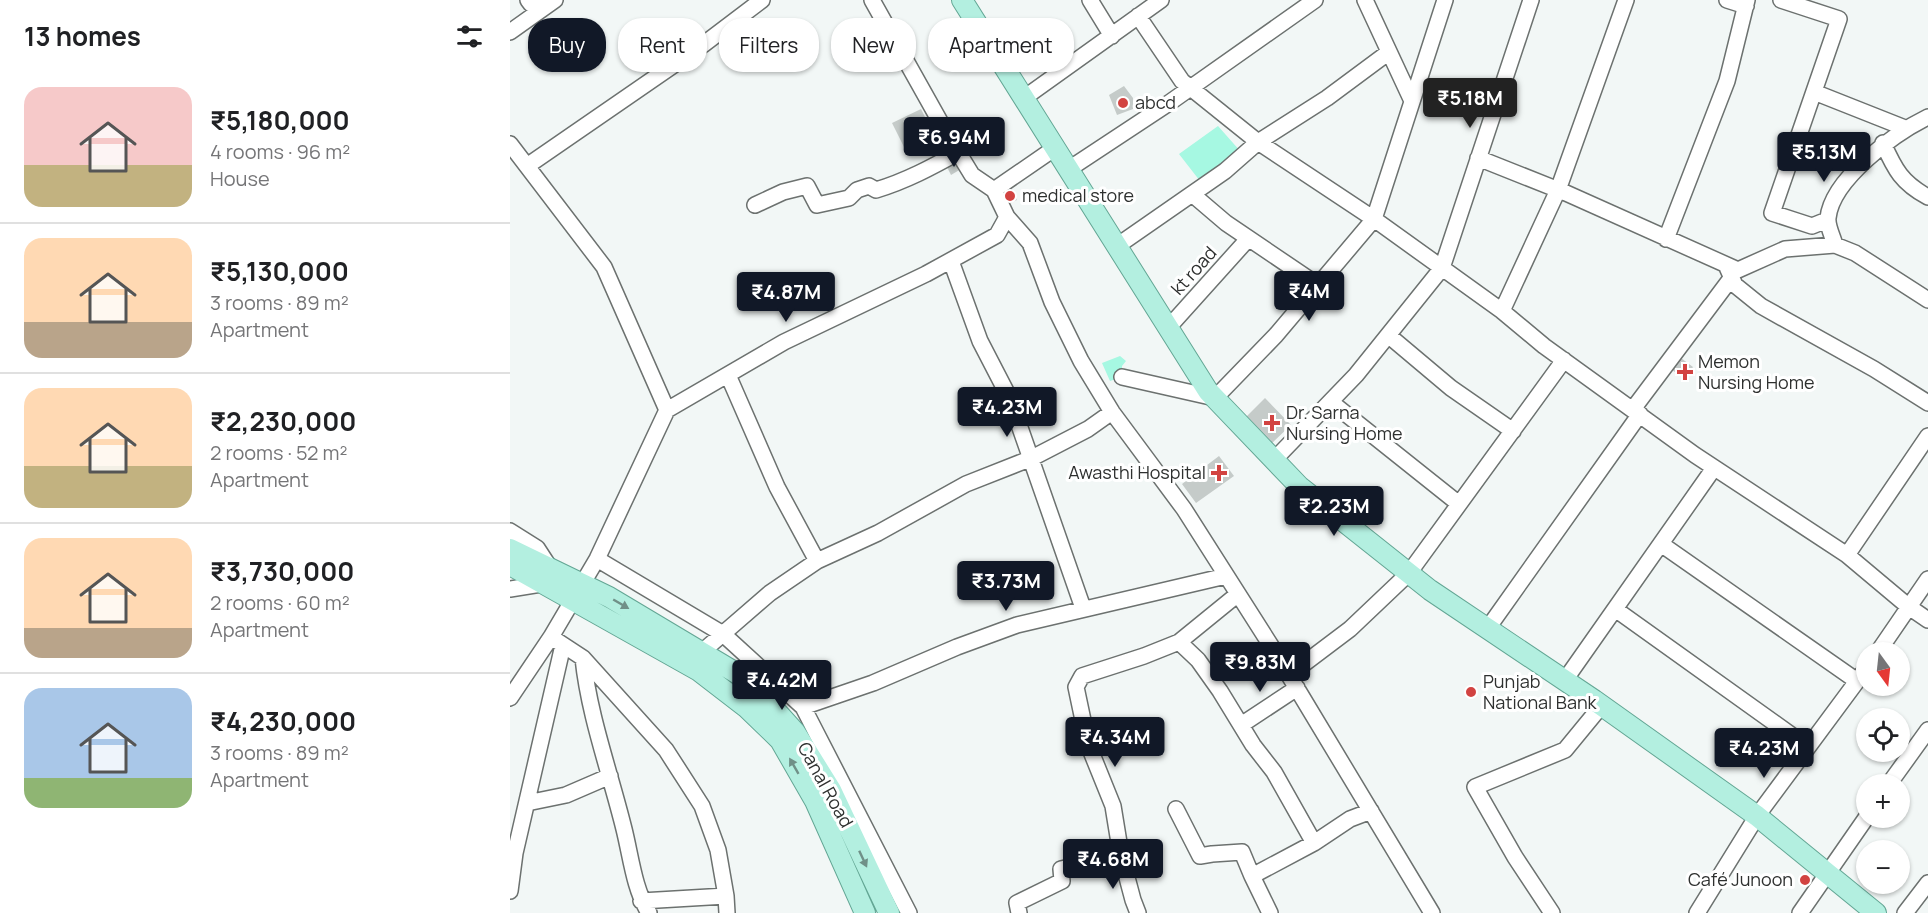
<!DOCTYPE html>
<html lang="en">
<head>
<meta charset="utf-8">
<style>
	:root { --surface:#fff; --page:#f6f6f6; --text:#202124; --muted:#757577; --line:#e0e0e0; --accent:#111827 }
	body { margin:0; font-family:Manrope,sans-serif; background:var(--page); color:var(--text); height:100vh; display:flex; flex-direction:column; font-size:22px; white-space:nowrap }
	* { box-sizing:border-box; margin:0 }
	p { font-size:20px; color:var(--muted) }
	.icon { flex:none; width:33px; height:33px; fill:none; stroke:currentColor; stroke-width:2; stroke-linecap:round; stroke-linejoin:round }
	.map { position:relative; flex:1; overflow:hidden }
	.sheet { display:flex; flex-direction:column; background:var(--surface); width:510px }
	.sheet>* { flex:none }
	.banner { position:absolute; left:18px; top:18px; width:570px; height:54px; display:flex; gap:12px }
	.needle { width:39px; rotate:165deg }
	.tools { position:absolute; left:1346px; top:642px; display:grid; gap:12px }
	.tools a { display:grid; place-items:center; width:54px; height:54px; border-radius:50%; background:var(--surface); box-shadow:0 2px 4px #0004; font-size:30px }
	.price { position:absolute; translate:-50% -51px; padding:0 14px; border-radius:6px; background:var(--accent); color:#fff; font-size:20px; line-height:39px; filter:drop-shadow(0 2px 3px #0008) }
	.price::after { content:''; position:absolute; left:50%; top:36px; width:18px; height:14px; margin-left:-9px; background:inherit; clip-path:polygon(0 0,100% 0,50% 100%) }
	.price.on { background:#222; color:#fff }
	ul { padding:0; list-style:none }
	li { display:flex; align-items:center; gap:18px; height:150px; padding:0 24px }
	li+li { border-top:2px solid var(--line) }
	li span { display:grid; place-items:center; flex:none; width:168px; height:120px; border-radius:18px; color:#555 }
	li>.icon { margin-inline-start:auto }
	span .icon { width:72px; height:72px; fill:#fffc; stroke-width:1 }
	li b { font-size:26px }
	h2 { display:flex; justify-content:space-between; align-items:center; height:72px; padding:0 24px; font-size:26px }
	.pill { padding:0 21px; border-radius:24px; background:var(--surface); box-shadow:0 2px 4px #0004; font-size:21px; line-height:54px }
	.pill.on { background:var(--accent); color:#fff }
	main { display:flex; flex:1; min-height:0 }
	.map>svg:first-child { display:block }
</style>
</head>
<body>
<main>
<section class="sheet">
<h2>13 homes<svg class="icon" aria-label="filters" viewBox="0 0 24 24"><path d="M4 7h16M4 17h16"/><circle cx="9" cy="7" r="2"/><circle cx="15" cy="17" r="2"/></svg></h2>
<ul>
<li><span style="background:linear-gradient(#f6c9c9 65%,#c2b280 0)"><svg class="icon" aria-label="home" viewBox="0 0 24 24"><path d="M3 11l9-7 9 7M6 9v11h12V9"/></svg></span><div><b>₹5,180,000</b><p>4 rooms · 96 m²</p><p>House</p></div></li>
<li><span style="background:linear-gradient(#ffd9b3 70%,#b9a48a 0)"><svg class="icon" aria-label="home" viewBox="0 0 24 24"><path d="M3 11l9-7 9 7M6 9v11h12V9"/></svg></span><div><b>₹5,130,000</b><p>3 rooms · 89 m²</p><p>Apartment</p></div></li>
<li><span style="background:linear-gradient(#ffd9b3 65%,#c2b280 0)"><svg class="icon" aria-label="home" viewBox="0 0 24 24"><path d="M3 11l9-7 9 7M6 9v11h12V9"/></svg></span><div><b>₹2,230,000</b><p>2 rooms · 52 m²</p><p>Apartment</p></div></li>
<li><span style="background:linear-gradient(#ffd9b3 75%,#b9a48a 0)"><svg class="icon" aria-label="home" viewBox="0 0 24 24"><path d="M3 11l9-7 9 7M6 9v11h12V9"/></svg></span><div><b>₹3,730,000</b><p>2 rooms · 60 m²</p><p>Apartment</p></div></li>
<li><span style="background:linear-gradient(#a9c7e8 75%,#8fb573 0)"><svg class="icon" aria-label="home" viewBox="0 0 24 24"><path d="M3 11l9-7 9 7M6 9v11h12V9"/></svg></span><div><b>₹4,230,000</b><p>3 rooms · 89 m²</p><p>Apartment</p></div></li>
</ul>
</section>
<div class="map">
<svg width="1418" height="913" viewBox="0 0 1418 913">
	<rect width="100%" height="100%" fill="#f2f7f6"/>
	<path fill="#a6f8e2" d="M708 126 731 152 690 181 669 154Z
		M610 356 616 361 612 366V377L600 381 592 363Z"/>
	<path fill="#c5cbc9" d="M614 86 623 98V109L607 115 599 95Z
		M411 109 426 139 397 153 382 123Z
		M447 161 451 169 441 175 437 167Z
		M502 189 507 200 498 204 494 191Z
		M1171 358 1183 367 1175 379 1162 370Z
		M755 398 781 425 761 444 735 418Z
		M709 456 724 476 686 503 672 484Z"/>
	<g fill="none" stroke-linecap="round" stroke-linejoin="round">
		<defs>
			<path id="minor" d="M18 0 21 4 26 0
				M362 0 437 134 462 175 484 190
				M580 0 602 36
				M855 0 902 101
				M1217 0 1236 6
				M1271 0 1329 19 1262 213 1302 226 1317 220
				M628 16 672 81 748 142 864 219 992 311 1034 346 1185 455 1337 555 1399 607 1418 620
				M0 32 45 0
				M1304 92 1395 128
				M514 98 651 0
				M1373 143C1385 170 1392 183 1418 197
				M0 144 94 267 157 410
				M968 158 1056 193 1228 270 1275 249 1325 245 1345 253 1418 300
				M17 166 194 44 252 0
				M559 169 659 103 805 0
				M682 194 716 223 809 286
				M245 205 273 192 297 186 307 205 339 198 347 190 359 186 366 190C396 181 422 167 449 152
				M497 217 520 243 542 302 571 361 602 412 674 509 765 652 922 913
				M1156 239 1217 81 1237 0
				M1325 245C1323 237 1317 226 1318 218 1322 179 1385 133 1418 117
				M607 246 715 171 748 142 817 98 879 52
				M441 261 470 341 500 399 573 608
				M1216 265 1225 285 1251 306 1364 369 1418 403
				M992 311 1048 190 1116 0
				M658 328 738 239
				M878 335 941 388 1003 431
				M218 375 267 487 307 561
				M612 377 705 398 766 335 864 219 935 0
				M821 402 949 504
				M1123 409 1222 277
				M764 460 846 375 932 268 1021 0
				M0 531 27 548 40 568
				M1151 544 1347 681
				M1337 555 1418 436
				M87 559 213 634 293 707 399 913
				M0 589 31 584
				M1105 609 1298 747
				M978 628 1130 414
				M41 637 73 658 156 750 192 806 208 850 216 896 217 913
				M669 642 688 660 710 691 743 745 764 772 804 843
				M193 651 260 593 307 561 368 533 456 484 522 458 578 429 602 412
				M1368 652 1418 579
				M73 658C79 716 100 772 114 829 121 857 124 889 139 913
				M779 675 840 629 899 573 1054 360
				M1055 680 1204 468
				M0 698 41 637 87 559 157 410 274 342 416 274 487 235 497 217 484 190 545 148
				M293 707 363 683 447 647 507 625 716 576
				M731 725 787 688
				M1379 784 1418 730
				M17 803 56 795 100 776
				M666 809 690 856 702 854 732 852 742 876 804 843 840 819 861 811
				M742 876 760 913
				M0 891 5 853 53 645
				M131 901 216 896
				M509 913 507 903 552 881 551 869 611 855
				M628 913 623 900 611 855 603 806 578 744 566 687 572 676 634 656 669 642 728 594
				M1042 913 1005 857 965 787 1055 750 1092 705
				M1187 913 1247 816 1356 669
				M1290 913 1356 818
				M1395 913 1418 883"/>
			<path id="major" d="M452 0 698 391 789 486 920 590 1084 700 1247 816 1366 913
				M0 549 99 597 238 680 285 732 321 790 379 913
				M0 565 189 671 237 708 270 740 305 801 355 913"/>
		</defs>
		<use href="#minor" stroke="#6c716f" stroke-width="18"/>
		<use href="#major" stroke="#63a694" stroke-width="22"/>
		<use href="#minor" stroke="#fff" stroke-width="15"/>
		<use href="#major" stroke="#b3efe0" stroke-width="20"/>
	</g>
	<defs><path id="oneway-solid" d="M-6-.8H1V-3.2L6.5 0L1 3.2V.8H-6Z" transform="scale(1.5)"/></defs>
	<g fill="#709088">
		<use href="#oneway-solid" transform="translate(111 604) rotate(30)"/>
		<use href="#oneway-solid" transform="translate(284 766) rotate(-120)"/>
		<use href="#oneway-solid" transform="translate(353 859) rotate(65)"/>
	</g>
	<g fill="#d24341" stroke="#fff" stroke-width="2">
		<circle cx="613" cy="103" r="6"/>
		<circle cx="500" cy="196" r="6"/>
		<path d="M1172 363h6v6h6v6h-6v6h-6v-6h-6v-6h6z"/>
		<path d="M759 414h6v6h6v6h-6v6h-6v-6h-6v-6h6z"/>
		<path d="M706 464h6v6h6v6h-6v6h-6v-6h-6v-6h6z"/>
		<circle cx="961" cy="692" r="6"/>
		<circle cx="1295" cy="880" r="6"/>
	</g>
	<g text-anchor="middle" stroke-width="6" stroke-linejoin="round" paint-order="stroke">
		<g font-size="18" fill="#2e302f" stroke="#fff" text-anchor="start">
			<text x="625" y="109">abcd</text>
			<text x="512" y="202">medical store</text>
			<text x="1188" y="368">Memon<tspan x="1188" dy="21">Nursing Home</tspan></text>
			<text x="776" y="419">Dr. Sarna<tspan x="776" dy="21">Nursing Home</tspan></text>
			<text x="696" y="479" text-anchor="end">Awasthi Hospital</text>
			<text x="973" y="688">Punjab<tspan x="973" dy="21">National Bank</tspan></text>
			<text x="1283" y="886" text-anchor="end">Café Junoon</text>
		</g>
		<g font-size="18" fill="#2e302f" stroke="#fff">
			<text transform="translate(684 271) rotate(-48)" y="6">kt road</text>
			<text transform="translate(315 785) rotate(61)" y="6">Canal Road</text>
		</g>
	</g>
</svg>
<div class="tools">
<a><svg class="needle" viewBox="-14 -14 28 28"><path d="M0-13l5 13h-10z" fill="#e53935"/><path d="M0 13l5-13h-10z" fill="#757577"/></svg></a>
<a><svg class="icon" aria-label="locate" viewBox="0 0 24 24"><circle cx="12" cy="12" r="6"/><path d="M12 2v4M12 18v4M2 12h4M18 12h4"/></svg></a>
<a>+</a>
<a>−</a>
</div>
<b class="price on" style="left:960px;top:129px">₹5.18M</b>
<b class="price" style="left:444px;top:168px">₹6.94M</b>
<b class="price" style="left:1314px;top:183px">₹5.13M</b>
<b class="price" style="left:799px;top:322px">₹4M</b>
<b class="price" style="left:276px;top:323px">₹4.87M</b>
<b class="price" style="left:497px;top:438px">₹4.23M</b>
<b class="price" style="left:824px;top:537px">₹2.23M</b>
<b class="price" style="left:496px;top:612px">₹3.73M</b>
<b class="price" style="left:750px;top:693px">₹9.83M</b>
<b class="price" style="left:272px;top:711px">₹4.42M</b>
<b class="price" style="left:605px;top:768px">₹4.34M</b>
<b class="price" style="left:1254px;top:779px">₹4.23M</b>
<b class="price" style="left:603px;top:890px">₹4.68M</b>
<div class="banner">
<a class="pill on">Buy</a>
<a class="pill">Rent</a>
<a class="pill">Filters</a>
<a class="pill">New</a>
<a class="pill">Apartment</a>
</div>
</div>
</main>
</body>
</html>
